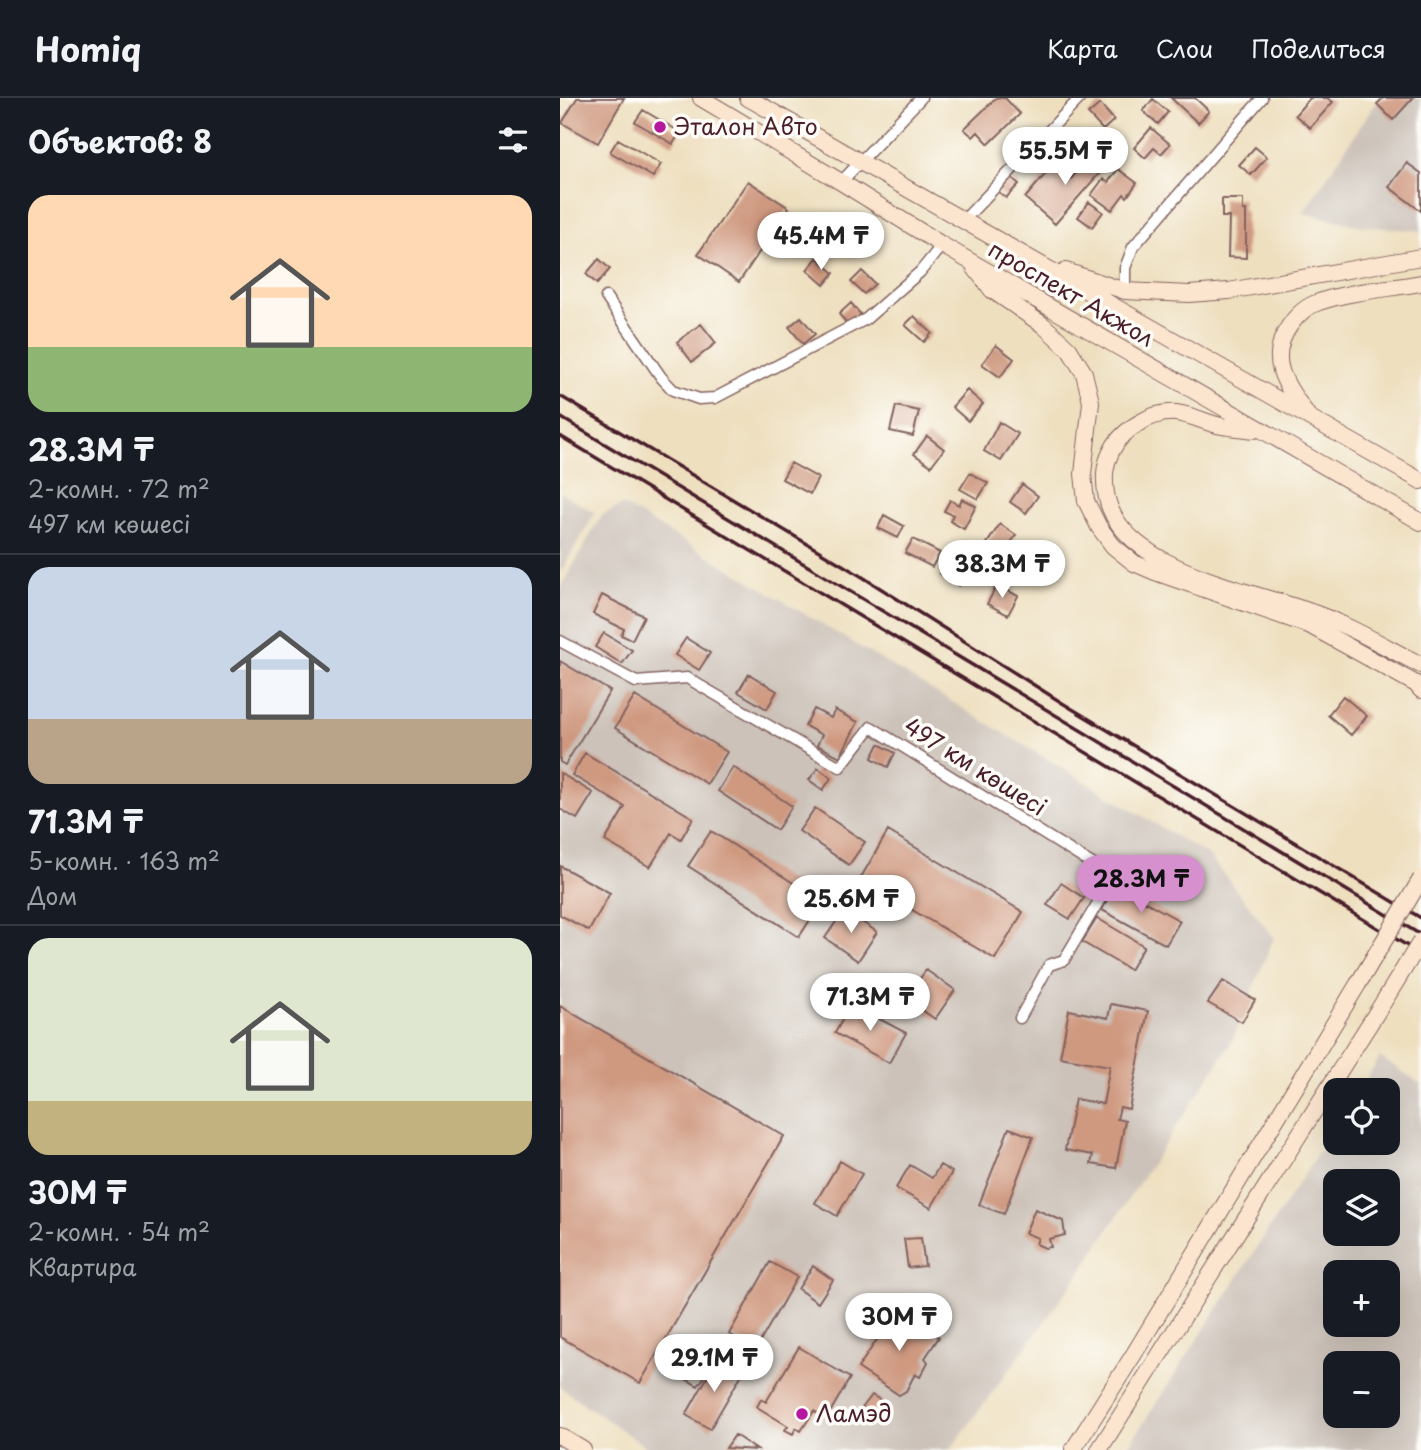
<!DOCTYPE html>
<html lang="ru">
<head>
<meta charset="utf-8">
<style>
	:root { --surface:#171b24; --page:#20242c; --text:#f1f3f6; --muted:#9ea1a6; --line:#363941; --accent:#d690ce }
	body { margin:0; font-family:"Playpen Sans",sans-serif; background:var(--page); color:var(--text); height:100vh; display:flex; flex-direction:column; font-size:26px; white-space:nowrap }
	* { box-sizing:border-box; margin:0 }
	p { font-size:23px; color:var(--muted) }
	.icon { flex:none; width:38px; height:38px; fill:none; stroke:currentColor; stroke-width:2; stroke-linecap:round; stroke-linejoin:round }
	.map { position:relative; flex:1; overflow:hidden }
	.side { display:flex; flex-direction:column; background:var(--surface); width:560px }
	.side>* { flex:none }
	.fabs { position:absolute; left:763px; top:980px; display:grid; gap:14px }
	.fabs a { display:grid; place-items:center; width:77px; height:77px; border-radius:14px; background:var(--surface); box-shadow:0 7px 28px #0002; font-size:35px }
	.price { position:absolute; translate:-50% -60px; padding:0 16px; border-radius:24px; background:#fff; color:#222; font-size:23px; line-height:46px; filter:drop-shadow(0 2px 4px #0008) }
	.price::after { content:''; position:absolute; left:50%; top:42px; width:21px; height:16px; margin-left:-10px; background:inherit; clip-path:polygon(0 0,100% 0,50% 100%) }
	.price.current { background:var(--accent); color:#111 }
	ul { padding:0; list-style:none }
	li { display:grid; align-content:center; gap:14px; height:371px; padding:0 28px }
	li+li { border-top:2px solid var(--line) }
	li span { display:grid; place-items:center; height:217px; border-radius:21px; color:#555 }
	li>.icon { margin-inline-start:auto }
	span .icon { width:126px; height:126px; fill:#fffc; stroke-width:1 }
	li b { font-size:30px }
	h2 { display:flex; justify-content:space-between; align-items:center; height:84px; padding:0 28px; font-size:30px }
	header { display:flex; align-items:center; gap:42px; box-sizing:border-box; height:98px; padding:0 35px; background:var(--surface); border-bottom:2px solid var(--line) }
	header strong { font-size:33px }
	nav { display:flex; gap:38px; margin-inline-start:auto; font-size:24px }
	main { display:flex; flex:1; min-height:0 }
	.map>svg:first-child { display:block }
</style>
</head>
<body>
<header>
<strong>Homiq</strong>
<nav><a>Карта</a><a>Слои</a><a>Поделиться</a></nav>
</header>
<main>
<section class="side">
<h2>Объектов: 8<svg class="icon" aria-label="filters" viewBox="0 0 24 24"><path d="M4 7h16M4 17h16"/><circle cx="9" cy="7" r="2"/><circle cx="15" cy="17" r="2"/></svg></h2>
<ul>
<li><span style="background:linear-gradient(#ffd9b3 70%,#8fb573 0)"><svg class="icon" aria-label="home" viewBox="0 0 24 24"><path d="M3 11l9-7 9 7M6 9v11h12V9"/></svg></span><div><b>28.3M ₸</b><p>2-комн. · 72 m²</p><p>497 км көшесі</p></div></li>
<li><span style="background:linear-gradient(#c9d6e8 70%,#b9a48a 0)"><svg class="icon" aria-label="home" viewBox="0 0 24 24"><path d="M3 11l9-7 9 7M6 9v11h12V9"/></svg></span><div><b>71.3M ₸</b><p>5-комн. · 163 m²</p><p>Дом</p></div></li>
<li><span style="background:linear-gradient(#dfe7d0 75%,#c2b280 0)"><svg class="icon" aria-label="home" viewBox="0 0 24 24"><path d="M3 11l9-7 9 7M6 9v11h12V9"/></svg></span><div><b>30M ₸</b><p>2-комн. · 54 m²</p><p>Квартира</p></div></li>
</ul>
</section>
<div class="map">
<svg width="861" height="1352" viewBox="0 0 861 1352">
	<rect width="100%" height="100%" fill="#fdfcf7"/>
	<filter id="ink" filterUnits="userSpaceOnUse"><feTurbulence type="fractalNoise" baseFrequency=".0143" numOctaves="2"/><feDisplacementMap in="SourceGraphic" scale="14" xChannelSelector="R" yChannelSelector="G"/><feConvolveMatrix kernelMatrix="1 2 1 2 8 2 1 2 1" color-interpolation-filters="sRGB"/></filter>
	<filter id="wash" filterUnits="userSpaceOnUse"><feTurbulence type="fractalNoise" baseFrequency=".00686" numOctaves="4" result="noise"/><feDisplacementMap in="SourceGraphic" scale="28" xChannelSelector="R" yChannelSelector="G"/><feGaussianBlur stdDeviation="1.57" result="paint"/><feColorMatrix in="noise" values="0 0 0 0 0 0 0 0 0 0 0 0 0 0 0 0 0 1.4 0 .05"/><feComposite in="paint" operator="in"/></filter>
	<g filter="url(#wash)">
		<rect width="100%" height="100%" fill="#eedfbf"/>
		<path fill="#ccc2b9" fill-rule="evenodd" d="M819 0H861V133L801 128 743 115Z
			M0 394 35 415 0 475Z
			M63 407 649 758 714 839 671 945 518 1178 390 1352H90L0 1289V491L41 418Z
			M820 959 861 986V1352H566L775 1029V1045H828V992H799ZM828 1083V1136H775V1083ZM775 1174H828V1227H775ZM775 1265H828V1318H775Z"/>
		<g id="blocks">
			<path fill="#cf9980" d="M17 0H64L38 45 2 25Z
				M436 0H445L460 16 429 46 418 34 413 39 404 31Z
				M611 0H635L649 13 638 25Z
				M750 0H767L773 4 750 30 735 17Z
				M823 0H853L833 22 817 6Z
				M593 1 608 14 598 26 583 13Z
				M540 6 554 22 543 32 528 16Z
				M83 12 120 34 113 46 75 24Z
				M591 30 610 46 601 56 594 50 585 60 574 50Z
				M58 41 101 66 93 79 50 54Z
				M695 49 707 59 691 77 679 67Z
				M537 51 551 62 495 126 465 100 493 67 510 82Z
				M847 65 861 75V113L829 89Z
				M558 71 577 85 567 99 564 96 552 112 531 97 543 81 548 84Z
				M450 78 459 86 446 100 436 92Z
				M188 83 229 110 179 184 138 156Z
				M662 101H683V112H686V160L668 159 669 119H662Z
				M529 104 543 114 532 129 518 119Z
				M257 160 274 175 264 187 247 172Z
				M39 161 50 171 37 186 26 176Z
				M302 173 315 186 304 196 291 184Z
				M291 205 301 217 289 228 279 216Z
				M354 218 372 235 364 244 345 227Z
				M241 219 255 236 243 246 229 229Z
				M141 226 156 245 132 264 117 244Z
				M436 247 454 261 440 279 422 266Z
				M407 292 423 306 408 323 392 309Z
				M336 308 359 313 353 338 330 333Z
				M439 324 458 336 441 363 424 353Z
				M367 338 384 351 371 368 354 356Z
				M231 365 258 380 250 396 222 381Z
				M410 375 428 385 418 401 400 391Z
				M462 386 478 398 466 415 450 404Z
				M402 401 416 408 404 431 390 423 393 417 384 413 390 402 399 407Z
				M324 417 344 428 338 440 318 430Z
				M440 426 456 437 443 457 426 447Z
				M353 441 380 455 372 469 345 455Z
				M391 456 411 468 399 488 379 475Z
				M437 487 458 498 448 517 427 506Z
				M42 497 84 518 72 542 61 537 64 531 33 516Z
				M44 535 72 552 62 566 35 549Z
				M126 540 150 555 139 572 115 557Z
				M0 563 50 593 5 667 0 664Z
				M189 576 217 593 207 611 178 594Z
				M75 598 167 654 147 686 55 630Z
				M783 598 807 618 791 637 768 617Z
				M254 611 271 620 275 612 298 624 280 659 257 647 262 637 245 628Z
				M319 646 335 655 328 669 312 660Z
				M25 655 133 720 121 741 111 735 90 769 45 743 65 709 12 677Z
				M173 669 232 708 217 732 158 693Z
				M258 670 271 680 263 692 249 682Z
				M0 675 33 695 17 721 0 711Z
				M255 710 305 744 289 767 239 733Z
				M151 733 262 803 239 839 128 768Z
				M328 733 463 814 435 861 300 781Z
				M0 768 50 795 29 833 0 817Z
				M501 785 524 800 510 821 487 807Z
				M555 787 620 823 606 847 542 812Z
				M284 812 317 834 298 863 265 840Z
				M537 820 584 848 570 872 522 844Z
				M366 872 395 892 375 921 346 901Z
				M663 883 695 902 682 924 648 905Z
				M291 906 346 935 329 965 275 935Z
				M551 906 588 913 569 1011 560 1009 557 1021 565 1023 556 1070 531 1066 533 1057 505 1052 515 1001 543 1006 550 968 500 959 509 912 548 920Z
				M0 908 224 1038 80 1285 0 1239Z
				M449 1030 473 1039 444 1116 419 1107Z
				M280 1063 302 1076 277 1118 255 1105Z
				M350 1067 372 1080 380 1067 392 1074 371 1110 336 1090Z
				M475 1111 503 1123 505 1137 489 1141 491 1149 485 1150 476 1146 478 1140 465 1135Z
				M361 1140 365 1168 348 1170 344 1141Z
				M210 1164 237 1179 196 1251 169 1236Z
				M253 1168 273 1182 258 1205 238 1191Z
				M337 1212 379 1239 365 1260 368 1264 360 1279 355 1276 346 1293 339 1297 298 1270Z
				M239 1249 290 1280 266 1321 254 1313 241 1333 236 1330 233 1336 225 1332 228 1328 197 1309 201 1301 206 1304Z
				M129 1259 150 1271 138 1288 118 1277Z
				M157 1262 182 1276 150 1331 126 1317Z
				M312 1297 322 1303 306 1325 296 1318Z
				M175 1337 197 1352 166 1350Z"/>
		</g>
	</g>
	<g filter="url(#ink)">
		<use href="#blocks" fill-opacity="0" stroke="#83625f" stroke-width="2"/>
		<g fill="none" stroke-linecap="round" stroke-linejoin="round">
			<defs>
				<path id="street" d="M281 84 361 0
					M403 123 520 0
					M565 193V170L573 149 702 0
					M46 199 101 279 113 292 139 301 155 300 306 221 360 174 382 147
					M0 543 76 584 127 580 280 669 311 629 553 779 504 862 489 867 460 920"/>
				<path id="secondary" d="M141 0 281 84 382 147 861 424
					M188 0 861 383
					M415 170 432 192 483 227 509 251 524 275 531 304 523 376 526 403 539 429 553 448 574 465 595 474 751 528 856 586 861 592
					M506 173 565 193 629 196 669 193 861 159
					M746 315C725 287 706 260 730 227 737 217 746 208 759 204 791 193 828 191 861 185
					M694 332C683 330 672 330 662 328 646 325 633 317 616 315 592 313 561 332 551 354 544 368 544 380 546 395 557 471 690 492 751 514 789 527 825 549 861 567
					M0 1338 23 1352
					M513 1352 574 1256 798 886
					M539 1352 824 903"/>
			</defs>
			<use href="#street" stroke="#83625f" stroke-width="13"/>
			<use href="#secondary" stroke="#83625f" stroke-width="18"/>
			<use href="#street" stroke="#fff" stroke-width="10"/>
			<use href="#secondary" stroke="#fbe5cf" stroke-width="16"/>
			<path stroke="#4a1f2b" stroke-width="3.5" d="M0 298 301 478 504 606 861 820
				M0 319 861 837
				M0 338 861 856"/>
			<defs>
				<path id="secondary-bridge" d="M798 886 861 781
					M824 903 861 843"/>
			</defs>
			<use href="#secondary-bridge" stroke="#83625f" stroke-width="18" stroke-linecap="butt"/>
			<use href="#secondary-bridge" stroke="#fbe5cf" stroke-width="16"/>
		</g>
	</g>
	<g fill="#b5179e" stroke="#fdfcf7" stroke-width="2.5">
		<circle cx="100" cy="29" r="7"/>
		<circle cx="242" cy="1316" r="7"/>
	</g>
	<g text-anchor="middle" stroke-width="7" stroke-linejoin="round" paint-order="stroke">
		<g font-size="23" fill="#4a1f2b" stroke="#fdfcf7" text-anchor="start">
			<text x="114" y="37">Эталон Авто</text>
			<text x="256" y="1324">Ламэд</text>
		</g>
		<g font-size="23" fill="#4a1f2b" stroke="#fdfcf7">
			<text transform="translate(511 196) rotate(30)" y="8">проспект Акжол</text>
			<text transform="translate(415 669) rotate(32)" y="8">497 км көшесі</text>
		</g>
	</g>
</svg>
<div class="fabs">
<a><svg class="icon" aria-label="locate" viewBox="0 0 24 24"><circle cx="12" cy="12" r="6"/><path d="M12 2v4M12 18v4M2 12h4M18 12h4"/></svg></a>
<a><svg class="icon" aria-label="layers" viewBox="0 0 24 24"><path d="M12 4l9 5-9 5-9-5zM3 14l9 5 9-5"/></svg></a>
<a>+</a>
<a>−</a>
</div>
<b class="price" style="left:505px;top:89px">55.5M ₸</b>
<b class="price" style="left:261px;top:174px">45.4M ₸</b>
<b class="price" style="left:442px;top:502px">38.3M ₸</b>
<b class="price current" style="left:581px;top:817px">28.3M ₸</b>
<b class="price" style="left:291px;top:837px">25.6M ₸</b>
<b class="price" style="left:310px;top:935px">71.3M ₸</b>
<b class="price" style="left:339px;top:1255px">30M ₸</b>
<b class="price" style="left:154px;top:1296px">29.1M ₸</b>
</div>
</main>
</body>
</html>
